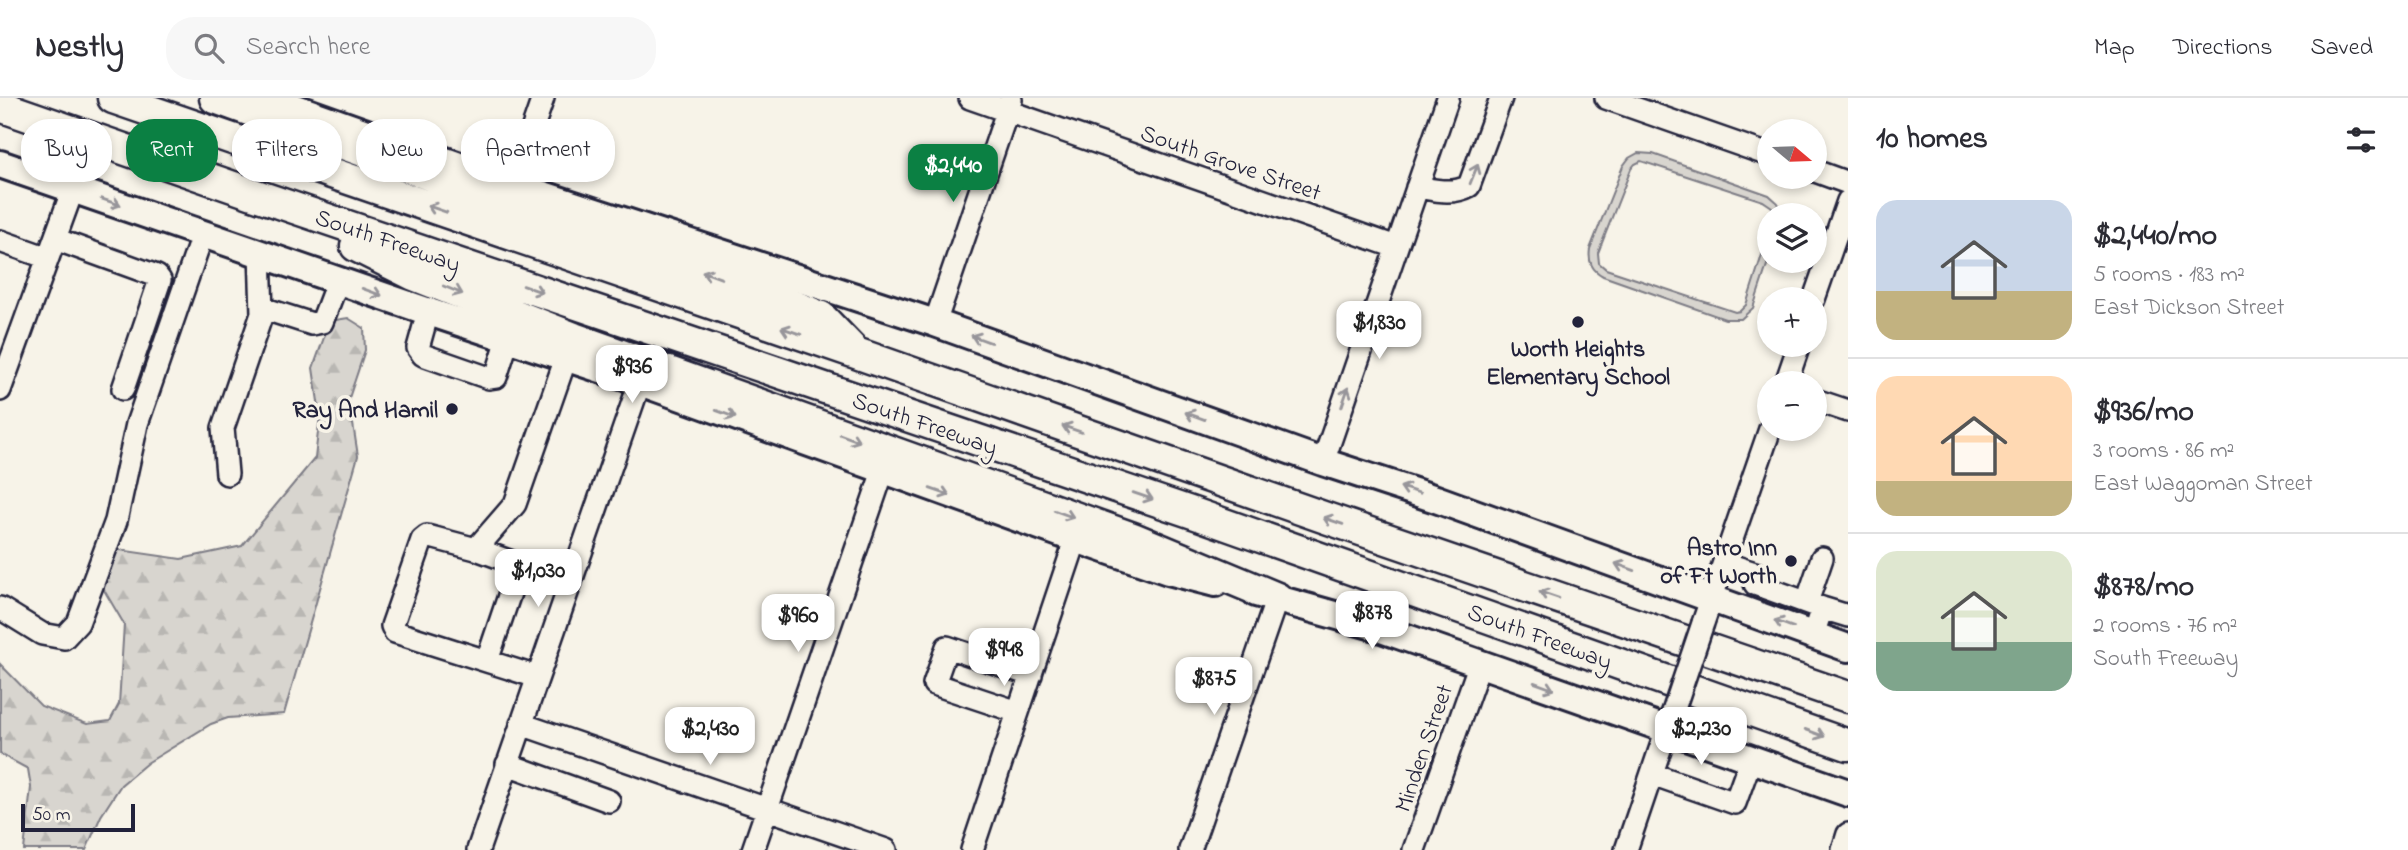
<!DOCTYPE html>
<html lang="en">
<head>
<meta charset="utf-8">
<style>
	:root { --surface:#fff; --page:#f7f7f7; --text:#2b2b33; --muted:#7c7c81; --line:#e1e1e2; --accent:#0b8043 }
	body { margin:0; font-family:"Indie Flower",sans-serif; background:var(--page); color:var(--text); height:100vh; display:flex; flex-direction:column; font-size:26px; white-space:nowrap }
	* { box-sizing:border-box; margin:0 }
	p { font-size:23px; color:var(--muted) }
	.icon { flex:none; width:38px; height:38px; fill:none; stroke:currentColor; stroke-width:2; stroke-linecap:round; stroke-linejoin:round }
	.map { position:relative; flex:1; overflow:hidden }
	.details { display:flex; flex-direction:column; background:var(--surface); width:560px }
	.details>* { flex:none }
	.guide { position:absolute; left:21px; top:21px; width:665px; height:63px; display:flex; gap:14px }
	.needle { width:46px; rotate:109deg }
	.controls { position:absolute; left:1757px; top:21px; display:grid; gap:14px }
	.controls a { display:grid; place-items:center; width:70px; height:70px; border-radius:50%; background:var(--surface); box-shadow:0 4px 10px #0003; font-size:35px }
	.scale { position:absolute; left:21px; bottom:18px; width:114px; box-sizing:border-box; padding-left:7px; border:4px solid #22223b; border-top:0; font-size:19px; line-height:24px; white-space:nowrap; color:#22223b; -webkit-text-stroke:5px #f7f3e8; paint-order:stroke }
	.price { position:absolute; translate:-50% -60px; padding:0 16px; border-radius:14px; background:#fff; color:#222; font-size:23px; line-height:46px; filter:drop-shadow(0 2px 4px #0008) }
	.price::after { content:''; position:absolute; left:50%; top:42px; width:21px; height:16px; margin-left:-10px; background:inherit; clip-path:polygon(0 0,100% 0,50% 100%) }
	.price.active { background:var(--accent); color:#fff }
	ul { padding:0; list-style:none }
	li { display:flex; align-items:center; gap:21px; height:175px; padding:0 28px }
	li+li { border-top:2px solid var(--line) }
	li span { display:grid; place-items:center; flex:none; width:196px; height:140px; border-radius:21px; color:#555 }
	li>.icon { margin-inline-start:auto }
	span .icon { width:84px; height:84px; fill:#fffc; stroke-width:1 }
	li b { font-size:30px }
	h2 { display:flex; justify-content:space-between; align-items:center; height:84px; padding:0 28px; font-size:30px }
	.tag { padding:0 24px; border-radius:28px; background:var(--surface); box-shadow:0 4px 10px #0003; font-size:24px; line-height:63px }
	.tag.active { background:var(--accent); color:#fff }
	header { display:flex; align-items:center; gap:42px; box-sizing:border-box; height:98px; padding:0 35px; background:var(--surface); border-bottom:2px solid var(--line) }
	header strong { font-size:33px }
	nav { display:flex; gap:38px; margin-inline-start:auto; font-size:24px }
	.search { width:490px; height:63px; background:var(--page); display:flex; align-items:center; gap:18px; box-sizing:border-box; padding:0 24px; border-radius:28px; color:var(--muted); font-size:26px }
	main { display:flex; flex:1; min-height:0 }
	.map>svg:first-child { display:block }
</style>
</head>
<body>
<header>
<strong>Nestly</strong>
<div class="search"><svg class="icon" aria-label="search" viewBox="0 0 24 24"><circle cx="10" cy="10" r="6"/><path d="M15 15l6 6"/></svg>Search here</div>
<nav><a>Map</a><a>Directions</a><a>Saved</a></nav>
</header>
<main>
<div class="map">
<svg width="1848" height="752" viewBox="0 0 1848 752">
	<defs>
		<pattern id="forest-firs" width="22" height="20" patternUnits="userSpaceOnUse" patternTransform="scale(1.75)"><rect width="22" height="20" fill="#d8d5cf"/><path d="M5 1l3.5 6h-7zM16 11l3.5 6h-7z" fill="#b9b7b3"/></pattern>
	</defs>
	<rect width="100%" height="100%" fill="#f7f3e8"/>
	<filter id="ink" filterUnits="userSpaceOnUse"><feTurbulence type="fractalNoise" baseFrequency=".0143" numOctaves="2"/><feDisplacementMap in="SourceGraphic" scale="14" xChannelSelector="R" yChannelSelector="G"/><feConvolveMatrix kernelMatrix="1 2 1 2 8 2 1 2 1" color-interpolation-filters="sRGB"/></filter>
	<g filter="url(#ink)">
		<path fill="url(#forest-firs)" stroke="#7d7c85" stroke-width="2" d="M348 220 364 230 365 252 349 300 358 358 284 616 228 620 211 626 147 665 121 687 101 718 86 752H24L31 689 28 671 0 656V566L41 608 87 626 110 623 119 606 124 526 101 487 113 451 181 461 242 448 315 360 320 317 313 270 330 223Z"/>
		<path fill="#d8d5cf" stroke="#7d7c85" stroke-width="2" d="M1638 55 1653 56 1769 97 1778 105 1782 117H1774L1772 109 1763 103 1641 63 1635 66 1631 71 1598 155 1599 165 1606 171 1735 214 1740 213 1746 207 1769 135V161L1753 210 1741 221H1725L1603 178C1592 172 1588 164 1590 151L1623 68 1629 60Z"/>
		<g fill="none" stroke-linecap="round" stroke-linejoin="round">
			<defs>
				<path id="minor" d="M970 0 1396 149
					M1606 0 1769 57
					M1815 73 1848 85
					M513 87 543 0
					M1417 89C1435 92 1452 97 1469 88L1501 0
					M55 141 157 178 160 182 123 291
					M0 143 48 160
					M1814 201 1848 103
					M262 210 312 226 322 224 338 182
					M428 214 418 250 423 257 489 280 496 279 508 241
					M935 225 1011 2
					M1786 285 1799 247
					M0 292 73 91
					M1815 302 1848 313
					M1323 364 1448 0
					M227 376 223 330 262 216 260 154
					M476 451 509 463 515 480 487 563
					M1724 465 1758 476 1755 486 1822 510
					M1807 504 1822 460
					M0 510 42 536 64 540 78 525 116 423 137 326 203 135
					M1703 525 1770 331
					M1813 537 1822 510 1848 518
					M537 579 395 534 392 528 422 442 427 438 476 451 515 406 566 260
					M1018 614 934 586 947 549 1031 577
					M521 626 886 752
					M507 666 609 703
					M1652 676 1735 705 1751 661
					M478 752 640 284
					M753 752 883 373
					M972 752 1076 441
					M1190 752 1277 500
					M1414 752 1480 565
					M1626 752 1672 616
					M1843 752 1848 736"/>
				<path id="major" d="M268 0 513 87 935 225 1323 364 1436 401 1848 550
					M0 66 438 217 640 284 1076 441 1168 473 1215 485
					M1256 495 1370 527 1848 695"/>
				<path id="highway" d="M113 0 856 255 1326 420 1848 599
					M215 0 474 93 610 139 772 199 821 219 851 250
					M0 8 259 98 1196 416 1848 647
					M356 148 414 177 574 240 1133 440 1277 500"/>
			</defs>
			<use href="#minor" stroke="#22223b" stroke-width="26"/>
			<use href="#major" stroke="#22223b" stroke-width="32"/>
			<use href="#highway" stroke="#22223b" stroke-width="35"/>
			<use href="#minor" stroke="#f7f3e8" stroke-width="21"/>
			<use href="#major" stroke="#f7f3e8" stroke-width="26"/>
			<use href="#highway" stroke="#f7f3e8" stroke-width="30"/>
			<defs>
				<path id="minor-bridge" d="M1673 614 1703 525"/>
			</defs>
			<use href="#minor-bridge" stroke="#22223b" stroke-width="26" stroke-linecap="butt"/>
			<use href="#minor-bridge" stroke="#f7f3e8" stroke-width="21"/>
		</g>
		<defs><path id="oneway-shaft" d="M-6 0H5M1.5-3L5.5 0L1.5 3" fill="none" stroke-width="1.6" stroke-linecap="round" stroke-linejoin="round" transform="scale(1.75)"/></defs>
		<g stroke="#97959a">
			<use href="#oneway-shaft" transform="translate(1474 76) rotate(-68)"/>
			<use href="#oneway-shaft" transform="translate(111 104) rotate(19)"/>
			<use href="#oneway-shaft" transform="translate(437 111) rotate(-161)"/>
			<use href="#oneway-shaft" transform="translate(712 177) rotate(-160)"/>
			<use href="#oneway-shaft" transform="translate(533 191) rotate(19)"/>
			<use href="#oneway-shaft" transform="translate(453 192) rotate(22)"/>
			<use href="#oneway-shaft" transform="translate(372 194) rotate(20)"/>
			<use href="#oneway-shaft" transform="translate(791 233) rotate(-161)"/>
			<use href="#oneway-shaft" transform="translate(981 241) rotate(-160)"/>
			<use href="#oneway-shaft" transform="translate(1345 299) rotate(-71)"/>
			<use href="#oneway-shaft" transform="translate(726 316) rotate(20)"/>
			<use href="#oneway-shaft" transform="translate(1195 318) rotate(-160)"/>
			<use href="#oneway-shaft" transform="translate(1072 331) rotate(-161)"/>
			<use href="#oneway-shaft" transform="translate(850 340) rotate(20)"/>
			<use href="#oneway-shaft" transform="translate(1410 392) rotate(-162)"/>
			<use href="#oneway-shaft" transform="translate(940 394) rotate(19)"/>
			<use href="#oneway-shaft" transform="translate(1143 398) rotate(19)"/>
			<use href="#oneway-shaft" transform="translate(1064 416) rotate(20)"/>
			<use href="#oneway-shaft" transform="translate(1333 423) rotate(-161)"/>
			<use href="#oneway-shaft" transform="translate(1625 469) rotate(-160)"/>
			<use href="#oneway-shaft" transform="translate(1549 497) rotate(-161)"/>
			<use href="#oneway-shaft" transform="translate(1784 526) rotate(-160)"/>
			<use href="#oneway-shaft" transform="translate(1544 588) rotate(20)"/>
			<use href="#oneway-shaft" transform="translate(1815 635) rotate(20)"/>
		</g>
	</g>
	<g fill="#22223b" stroke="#f7f3e8" stroke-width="2.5">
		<circle cx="1578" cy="224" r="7"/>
		<circle cx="452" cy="311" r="7"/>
		<circle cx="1791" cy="463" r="7"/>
	</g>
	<g text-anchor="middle" stroke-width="7" stroke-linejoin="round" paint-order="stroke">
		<g font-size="24" fill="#22223b" stroke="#f7f3e8">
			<text transform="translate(1231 64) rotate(19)" y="8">South Grove Street</text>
			<text transform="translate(388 142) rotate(19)" y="8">South Freeway</text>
			<text transform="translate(925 325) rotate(19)" y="8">South Freeway</text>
			<text transform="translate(1540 538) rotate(20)" y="8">South Freeway</text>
			<text transform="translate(1423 650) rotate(-71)" y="8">Minden Street</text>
		</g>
		<g font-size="24" font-weight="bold" fill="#22223b" stroke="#f7f3e8" text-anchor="end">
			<text x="1578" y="258" text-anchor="middle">Worth Heights<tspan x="1578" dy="28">Elementary School</tspan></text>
			<text x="438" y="319">Ray And Hamil</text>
			<text x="1777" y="457">Astro Inn<tspan x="1777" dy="28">of Ft Worth</tspan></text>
		</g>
	</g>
</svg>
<div class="controls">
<a><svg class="needle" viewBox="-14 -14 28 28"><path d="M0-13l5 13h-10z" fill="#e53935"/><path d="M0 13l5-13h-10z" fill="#7c7c81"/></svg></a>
<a><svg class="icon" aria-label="layers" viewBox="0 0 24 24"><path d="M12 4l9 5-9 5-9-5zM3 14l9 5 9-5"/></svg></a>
<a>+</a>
<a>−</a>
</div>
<div class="scale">50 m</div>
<b class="price active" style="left:953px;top:106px">$2,440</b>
<b class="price" style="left:1379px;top:263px">$1,830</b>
<b class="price" style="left:632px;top:307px">$936</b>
<b class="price" style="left:538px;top:511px">$1,030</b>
<b class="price" style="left:1372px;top:553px">$878</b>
<b class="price" style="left:798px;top:556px">$960</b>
<b class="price" style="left:1004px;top:590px">$948</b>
<b class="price" style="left:1214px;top:619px">$875</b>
<b class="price" style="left:710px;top:669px">$2,430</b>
<b class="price" style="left:1701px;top:669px">$2,230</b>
<div class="guide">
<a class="tag">Buy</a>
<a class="tag active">Rent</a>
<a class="tag">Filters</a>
<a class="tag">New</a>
<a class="tag">Apartment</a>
</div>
</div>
<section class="details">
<h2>10 homes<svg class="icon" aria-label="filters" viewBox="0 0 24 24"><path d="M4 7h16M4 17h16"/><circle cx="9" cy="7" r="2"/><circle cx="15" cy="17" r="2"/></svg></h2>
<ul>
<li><span style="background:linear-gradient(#c9d6e8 65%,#c2b280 0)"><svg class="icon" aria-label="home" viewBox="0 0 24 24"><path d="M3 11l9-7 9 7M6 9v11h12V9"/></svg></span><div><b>$2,440/mo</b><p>5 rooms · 183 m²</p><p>East Dickson Street</p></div></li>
<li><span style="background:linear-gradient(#ffd9b3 75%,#c2b280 0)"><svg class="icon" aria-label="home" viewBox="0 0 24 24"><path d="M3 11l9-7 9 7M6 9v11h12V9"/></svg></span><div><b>$936/mo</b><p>3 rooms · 86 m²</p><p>East Waggoman Street</p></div></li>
<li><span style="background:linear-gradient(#dfe7d0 65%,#7fa58c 0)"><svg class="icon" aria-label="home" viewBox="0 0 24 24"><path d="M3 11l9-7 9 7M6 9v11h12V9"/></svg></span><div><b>$878/mo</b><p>2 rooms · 76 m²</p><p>South Freeway</p></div></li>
</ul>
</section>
</main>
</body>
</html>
